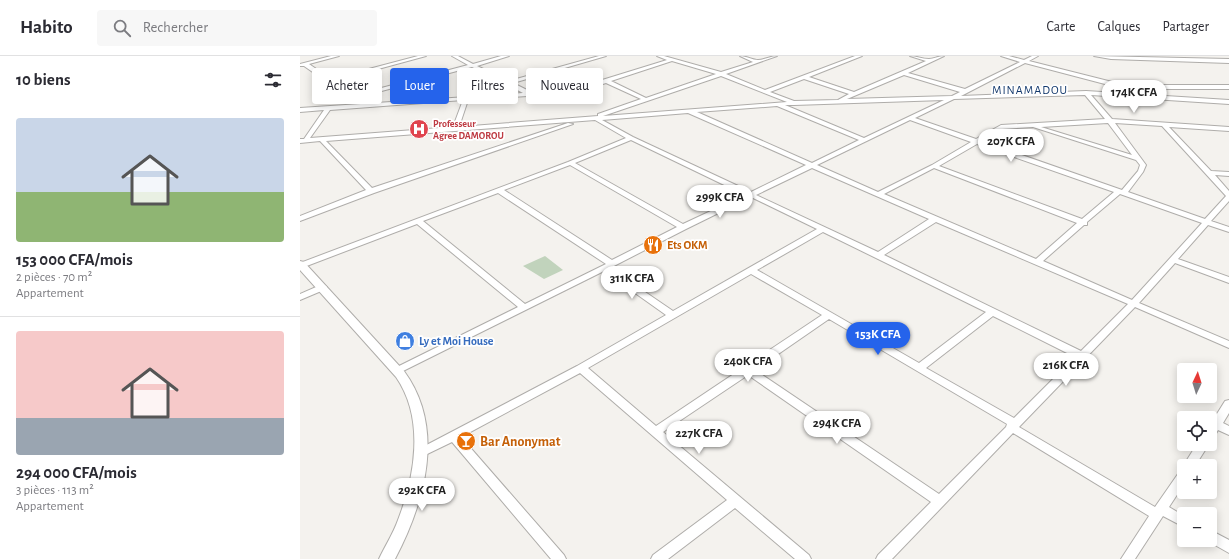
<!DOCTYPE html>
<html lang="fr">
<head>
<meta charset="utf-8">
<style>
	:root { --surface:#fff; --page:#f7f7f7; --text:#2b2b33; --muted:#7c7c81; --line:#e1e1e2; --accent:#2563eb }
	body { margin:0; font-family:"Alegreya Sans",sans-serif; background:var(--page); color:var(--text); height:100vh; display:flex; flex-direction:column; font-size:15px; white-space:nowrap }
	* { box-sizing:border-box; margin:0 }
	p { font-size:13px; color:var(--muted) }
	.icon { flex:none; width:22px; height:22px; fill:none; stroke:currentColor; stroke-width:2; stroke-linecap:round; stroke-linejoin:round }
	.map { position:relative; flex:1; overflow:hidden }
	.drawer { display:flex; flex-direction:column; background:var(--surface); width:300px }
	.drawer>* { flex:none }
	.hud { position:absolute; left:12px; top:12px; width:380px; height:36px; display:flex; gap:8px }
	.needle { width:26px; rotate:4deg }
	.fabs { position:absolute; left:877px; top:307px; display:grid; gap:8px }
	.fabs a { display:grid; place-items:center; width:40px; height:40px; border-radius:4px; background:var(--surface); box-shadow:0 2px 10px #0003; font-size:20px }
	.price { position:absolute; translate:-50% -34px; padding:0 9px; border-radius:14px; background:#fff; color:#222; font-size:13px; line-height:26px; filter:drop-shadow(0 1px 2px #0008) }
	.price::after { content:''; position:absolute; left:50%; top:24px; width:12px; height:9px; margin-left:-6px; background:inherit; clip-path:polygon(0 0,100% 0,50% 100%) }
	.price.on { background:var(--accent); color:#fff }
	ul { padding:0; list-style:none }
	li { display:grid; align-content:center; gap:8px; height:212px; padding:0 16px }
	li+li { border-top:1px solid var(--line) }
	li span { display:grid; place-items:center; height:124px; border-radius:4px; color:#555 }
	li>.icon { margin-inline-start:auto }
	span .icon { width:72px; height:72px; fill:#fffc; stroke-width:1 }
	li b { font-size:17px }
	h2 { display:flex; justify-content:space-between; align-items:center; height:48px; padding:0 16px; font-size:17px }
	.chip { padding:0 14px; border-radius:4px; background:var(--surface); box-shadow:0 2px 10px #0003; font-size:14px; line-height:36px }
	.chip.on { background:var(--accent); color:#fff }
	header { display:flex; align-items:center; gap:24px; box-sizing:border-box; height:56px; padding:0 20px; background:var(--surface); border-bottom:1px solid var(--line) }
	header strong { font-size:19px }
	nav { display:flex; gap:22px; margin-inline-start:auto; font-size:14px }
	.search { width:280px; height:36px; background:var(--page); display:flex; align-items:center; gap:10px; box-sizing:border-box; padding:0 14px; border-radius:4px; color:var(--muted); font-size:15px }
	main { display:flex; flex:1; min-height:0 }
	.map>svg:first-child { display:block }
</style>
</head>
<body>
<header>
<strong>Habito</strong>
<div class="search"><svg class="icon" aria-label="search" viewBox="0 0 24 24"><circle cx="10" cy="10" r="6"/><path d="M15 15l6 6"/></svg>Rechercher</div>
<nav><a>Carte</a><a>Calques</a><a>Partager</a></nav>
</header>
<main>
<section class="drawer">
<h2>10 biens<svg class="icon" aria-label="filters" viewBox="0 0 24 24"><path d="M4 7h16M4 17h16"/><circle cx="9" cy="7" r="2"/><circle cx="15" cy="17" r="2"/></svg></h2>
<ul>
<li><span style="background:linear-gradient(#c9d6e8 60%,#8fb573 0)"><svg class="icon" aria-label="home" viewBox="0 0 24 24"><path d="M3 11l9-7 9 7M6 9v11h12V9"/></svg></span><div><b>153 000 CFA/mois</b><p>2 pièces · 70 m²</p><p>Appartement</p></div></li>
<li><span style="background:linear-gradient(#f6c9c9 70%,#9aa5b1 0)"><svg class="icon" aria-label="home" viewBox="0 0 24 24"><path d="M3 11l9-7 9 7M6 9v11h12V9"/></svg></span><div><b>294 000 CFA/mois</b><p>3 pièces · 113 m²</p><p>Appartement</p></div></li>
</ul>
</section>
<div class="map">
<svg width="929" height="503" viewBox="0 0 929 503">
	<rect width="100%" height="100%" fill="#f4f2ee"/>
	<path fill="#c1d3bc" d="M245 200 263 214 244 223 223 210Z"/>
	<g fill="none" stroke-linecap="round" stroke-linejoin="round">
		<defs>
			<path id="minor" d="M31 0H39L9 8 31 23 118 0H126L34 25 55 39 168 9 152 0H158L173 8 201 0H209L177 10 209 25 299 0H306L213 27 231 36 273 33 367 4 357 0H364L421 16 453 6 440 0C446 0 453 4 458 4 465 4 470 0 477 0L426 18 465 34 555 0H562L509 21 554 36 626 5 610 0C616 0 622 3 629 3 633 3 639 0 644 0L608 17 665 33 720 6 701 0H709L724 4 732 0H738L729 5 832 31 834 29H929V33H836L845 35 846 36 843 38 725 7 661 40 786 35 929 44V48L791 39 812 63 929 71V75L869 71 911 115 929 116V120L915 119 929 135V145L911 165 929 171V176L908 169 878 203 929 221V227L875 207 839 247 929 285V292L835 251 719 371 855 451 880 415 884 413V428L869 451 884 460V471L863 460 835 503H821L849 460 713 377 592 503H576L578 499 631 446 448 319 363 376 509 499 511 503H495L435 452 368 503H351L353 499 427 444 280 317 161 381 264 499 266 503H251L152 386 121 401 117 400 115 397 117 394 277 310 366 259 304 215 97 318 93 317 92 315 93 313 218 251 117 168 4 211H0V207L268 106 326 82 295 64 26 85 72 132 268 67 273 68 74 137 0 165V160L66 134 20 85 0 87V83H4L24 54 0 56V52L167 41 204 27 172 11 59 41 62 44 59 46 27 26 4 10H0V8ZM372 5 416 18 346 42 311 25ZM604 19 660 36 652 40 547 43ZM421 20 487 46 303 60ZM504 23 549 38 538 44 494 45 470 36ZM306 27 341 43 298 58V60L159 71 168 44 274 37ZM208 29 223 37 179 40ZM785 39 805 63 701 69 676 83 615 62 654 43ZM163 44 153 71 10 82 30 54ZM644 44 564 82 485 49H494ZM477 50 559 84 512 107 397 56ZM388 57 506 109 451 136 333 81 302 64ZM610 64 671 86 632 109 578 136 517 109ZM808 67 832 99 741 71ZM815 67 862 70 926 140 905 163 828 136 843 116 846 109ZM733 71 836 104 840 109 838 115 822 134 682 85 702 73ZM331 84 445 139 383 168 275 107ZM677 88 814 136 782 163 639 110ZM270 109 377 171 312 204 204 134ZM512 112 629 163 578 196 456 139ZM634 112 777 167 736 203 584 138ZM198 137 306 208 225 248 123 165ZM820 138 902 167 832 244 743 205 784 169H787V166ZM451 141 517 173 373 255 310 212 386 173ZM636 166 828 248 781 295 584 199ZM523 176 686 256 619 307 457 214ZM451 218 522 259 356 370 288 312ZM693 260 775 301 714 362 626 312ZM529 263 707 368 706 371 639 438 455 314Z
				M794 0 929 3V7L811 3Z
				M23 228 27 231 26 233 0 244V238Z
				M929 344V357L923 367 929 370V379L918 374 914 381 910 382V369L925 345Z
				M897 388H909L895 410H884V411L883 410 885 407Z
				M910 474 929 484V497L906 484H910Z"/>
			<path id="tertiary" d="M0 205 4 206 104 315C146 372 125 446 95 503H79C85 490 93 478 98 464 115 420 125 363 96 321L0 214Z"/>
		</defs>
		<use href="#minor" stroke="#afadaa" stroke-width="2"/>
		<use href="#tertiary" stroke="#afadaa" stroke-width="2"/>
		<use href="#minor" fill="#fff" fill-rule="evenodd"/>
		<use href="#tertiary" fill="#fff" fill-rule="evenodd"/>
	</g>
	<defs>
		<symbol id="hospital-disc" viewBox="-11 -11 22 22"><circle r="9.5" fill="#e0444e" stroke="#fff"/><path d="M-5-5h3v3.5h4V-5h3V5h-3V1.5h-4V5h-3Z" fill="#fff"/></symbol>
		<symbol id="restaurant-disc" viewBox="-11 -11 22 22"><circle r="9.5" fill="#e8710a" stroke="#fff"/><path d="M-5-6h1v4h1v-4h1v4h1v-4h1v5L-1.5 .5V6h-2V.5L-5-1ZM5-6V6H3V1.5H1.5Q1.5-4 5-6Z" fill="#fff"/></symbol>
		<symbol id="shop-disc" viewBox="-11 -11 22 22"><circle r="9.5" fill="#3f7fe0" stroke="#fff"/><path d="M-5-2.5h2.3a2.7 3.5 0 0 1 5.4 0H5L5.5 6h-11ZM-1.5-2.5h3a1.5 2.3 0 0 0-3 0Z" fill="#fff"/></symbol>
		<symbol id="bar-disc" viewBox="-11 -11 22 22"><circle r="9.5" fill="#e8710a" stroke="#fff"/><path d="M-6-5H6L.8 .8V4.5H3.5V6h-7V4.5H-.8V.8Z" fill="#fff"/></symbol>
	</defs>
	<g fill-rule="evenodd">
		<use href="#hospital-disc" x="108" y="62" width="22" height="22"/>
		<use href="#restaurant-disc" x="342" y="178" width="22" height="22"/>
		<use href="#shop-disc" x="94" y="274" width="22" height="22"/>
		<use href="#bar-disc" x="155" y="374" width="22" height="22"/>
	</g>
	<g text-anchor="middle" stroke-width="3.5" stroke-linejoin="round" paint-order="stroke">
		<g font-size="10" font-weight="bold" fill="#be3a42" stroke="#fff" text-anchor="start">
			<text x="133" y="71">Professeur<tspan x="133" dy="12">Agree DAMOROU</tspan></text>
		</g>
		<g font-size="12" letter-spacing="1" fill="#12386c" stroke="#fff">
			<text x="730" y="38">MINAMADOU</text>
		</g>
		<g font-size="12" font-weight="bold" fill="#c56008" stroke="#fff" text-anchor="start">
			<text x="367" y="193">Ets OKM</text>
		</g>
		<g font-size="12" font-weight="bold" fill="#366cbe" stroke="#fff" text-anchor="start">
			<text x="119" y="289">Ly et Moi House</text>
		</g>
		<g font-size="14" font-weight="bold" fill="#c56008" stroke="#fff" text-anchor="start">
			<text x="180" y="390">Bar Anonymat</text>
		</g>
	</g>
</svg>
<div class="fabs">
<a><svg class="needle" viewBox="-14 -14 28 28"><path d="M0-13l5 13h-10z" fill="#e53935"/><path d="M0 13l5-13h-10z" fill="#7c7c81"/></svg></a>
<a><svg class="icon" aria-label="locate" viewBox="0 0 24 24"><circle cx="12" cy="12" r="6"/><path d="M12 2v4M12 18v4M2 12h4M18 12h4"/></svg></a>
<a>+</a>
<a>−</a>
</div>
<b class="price" style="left:834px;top:58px">174K CFA</b>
<b class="price" style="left:711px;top:107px">207K CFA</b>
<b class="price" style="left:420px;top:163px">299K CFA</b>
<b class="price" style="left:332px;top:244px">311K CFA</b>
<b class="price on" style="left:578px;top:300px">153K CFA</b>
<b class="price" style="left:448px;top:327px">240K CFA</b>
<b class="price" style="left:766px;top:331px">216K CFA</b>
<b class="price" style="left:537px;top:389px">294K CFA</b>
<b class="price" style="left:399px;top:399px">227K CFA</b>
<b class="price" style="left:122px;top:456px">292K CFA</b>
<div class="hud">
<a class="chip">Acheter</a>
<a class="chip on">Louer</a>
<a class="chip">Filtres</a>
<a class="chip">Nouveau</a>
</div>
</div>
</main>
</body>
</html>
